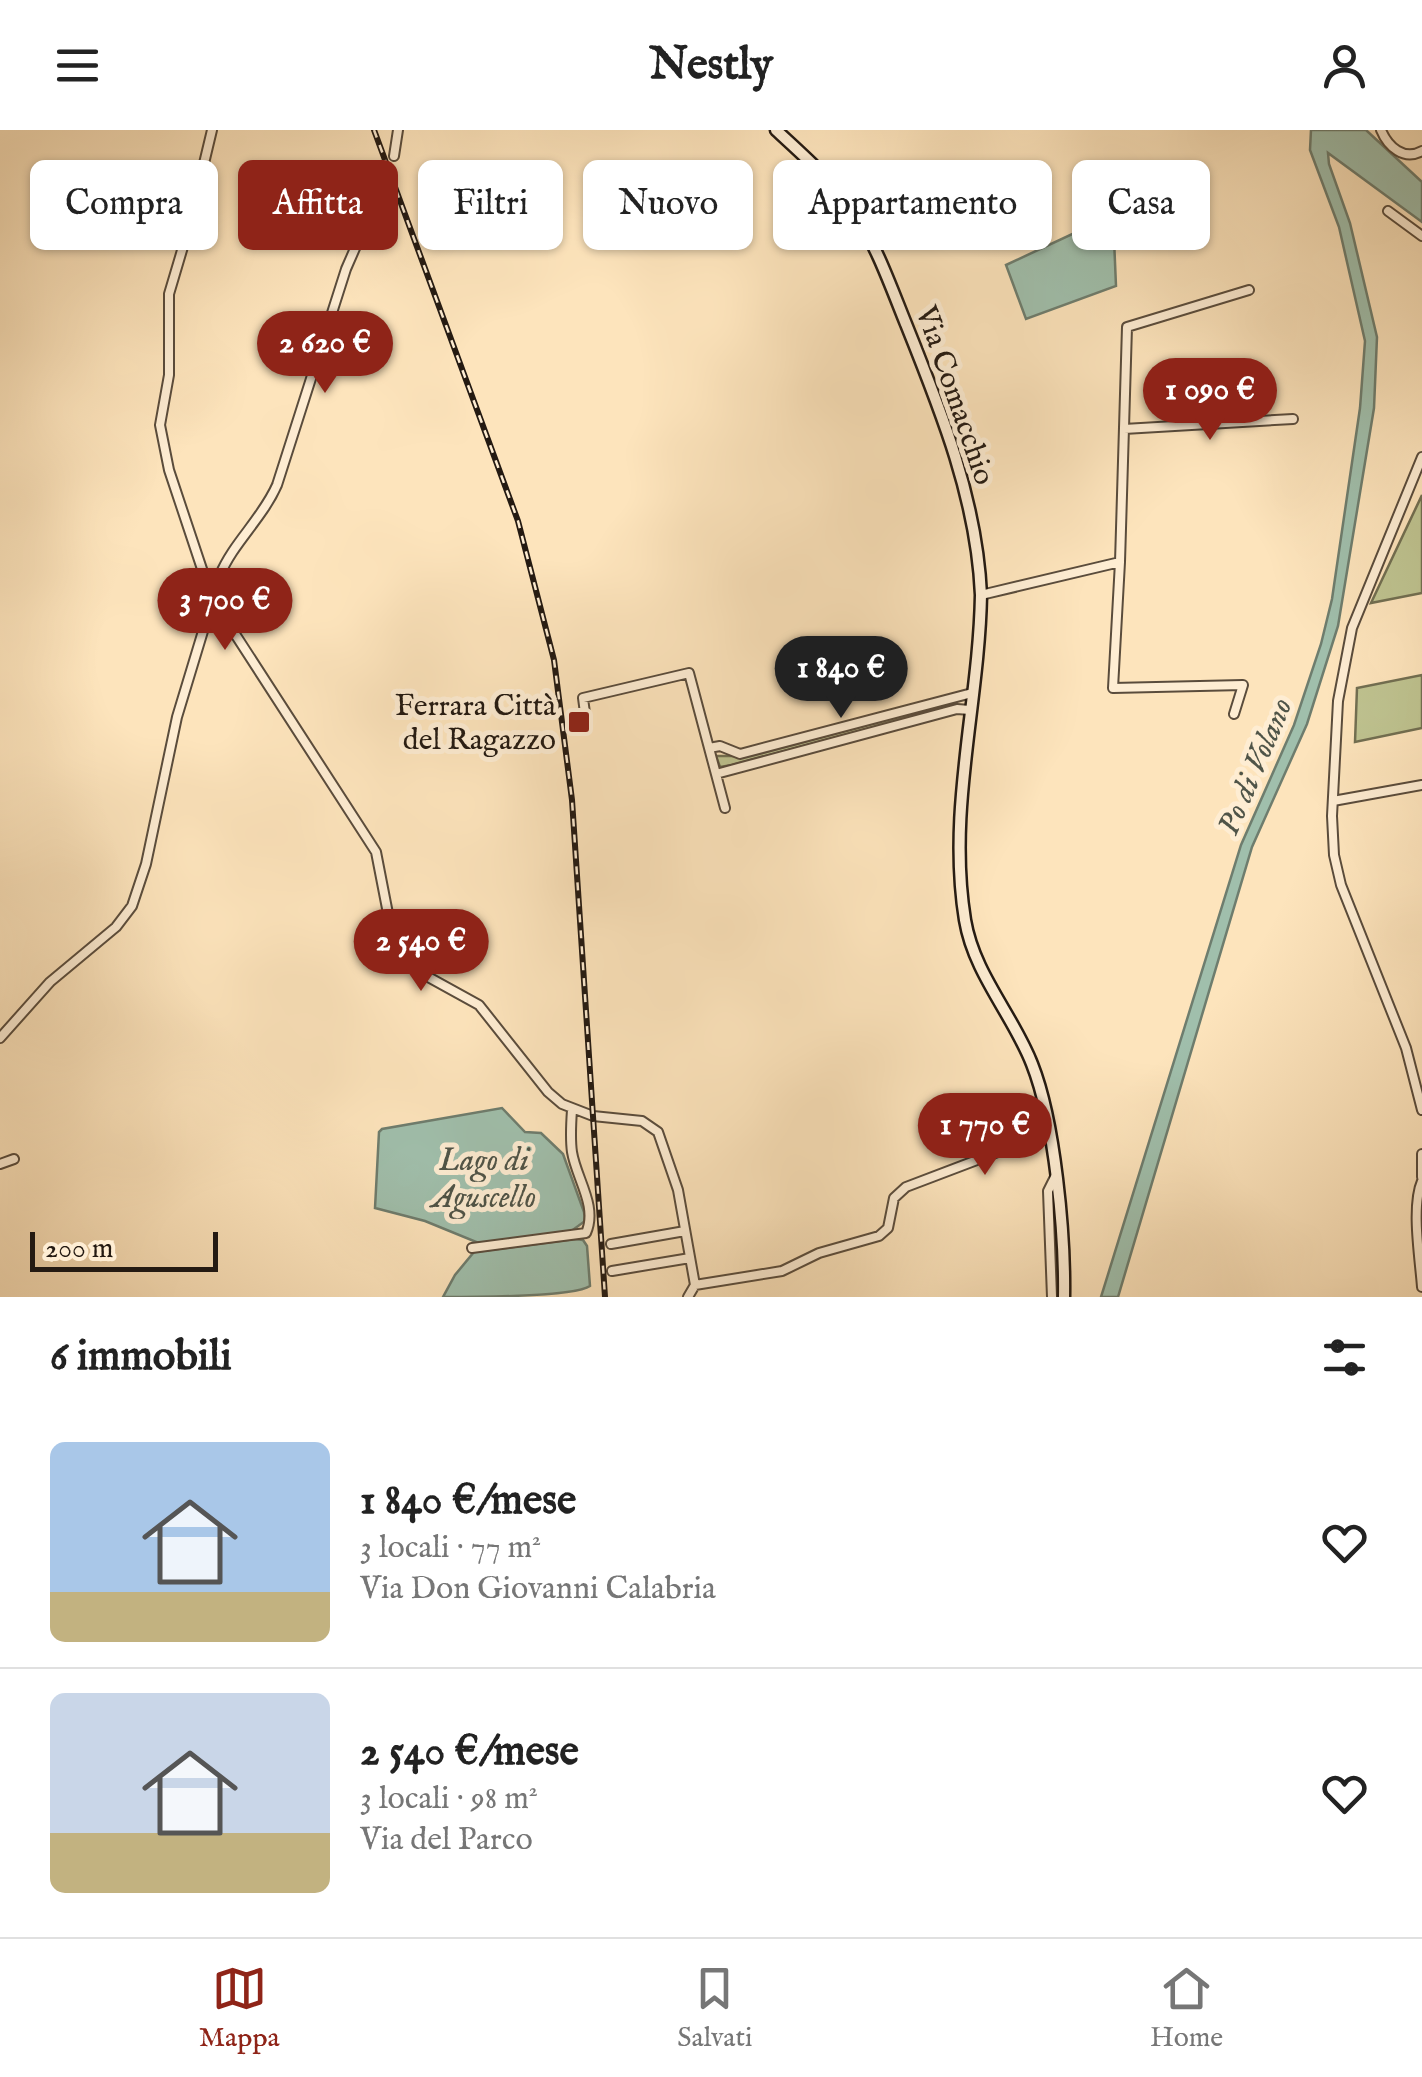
<!DOCTYPE html>
<html lang="it">
<head>
<meta charset="utf-8">
<style>
	:root { --surface:#fff; --page:#f2f2f2; --text:#222; --muted:#767676; --line:#e0e0e0; --accent:#8f2418 }
	body { margin:0; font-family:"IM FELL English",serif; background:var(--page); color:var(--text); height:100vh; display:flex; flex-direction:column; font-size:38px; white-space:nowrap }
	* { box-sizing:border-box; margin:0 }
	p { font-size:32px; color:var(--muted) }
	.icon { flex:none; width:55px; height:55px; fill:none; stroke:currentColor; stroke-width:2; stroke-linecap:round; stroke-linejoin:round }
	.map { position:relative; height:1167px; overflow:hidden }
	.drawer { display:flex; flex-direction:column; background:var(--surface); flex:1 }
	.drawer>* { flex:none }
	.guide { position:absolute; left:30px; top:30px; width:1362px; height:90px; display:flex; gap:20px }
	.scale { position:absolute; left:30px; bottom:25px; width:188px; box-sizing:border-box; padding-left:10px; border:5px solid #241a12; border-top:0; font-size:28px; line-height:35px; white-space:nowrap; color:#241a12; -webkit-text-stroke:8px #feedd3; paint-order:stroke }
	.price { position:absolute; translate:-50% -85px; padding:0 22px; border-radius:35px; background:var(--accent); color:#fff; font-size:32px; line-height:65px; filter:drop-shadow(0 2px 5px #0008) }
	.price::after { content:''; position:absolute; left:50%; top:60px; width:30px; height:22px; margin-left:-15px; background:inherit; clip-path:polygon(0 0,100% 0,50% 100%) }
	.price.on { background:#222; color:#fff }
	ul { padding:0; list-style:none }
	li { display:flex; align-items:center; gap:30px; height:250px; padding:0 50px }
	li+li { border-top:2px solid var(--line) }
	li span { display:grid; place-items:center; flex:none; width:280px; height:200px; border-radius:15px; color:#555 }
	li>.icon { margin-inline-start:auto }
	span .icon { width:120px; height:120px; fill:#fffc; stroke-width:1 }
	li b { font-size:42px }
	h2 { display:flex; justify-content:space-between; align-items:center; height:120px; padding:0 50px; font-size:42px }
	.tag { padding:0 35px; border-radius:15px; background:var(--surface); box-shadow:0 2px 8px #0004; font-size:35px; line-height:90px }
	.tag.on { background:var(--accent); color:#fff }
	header { display:flex; justify-content:space-between; align-items:center; height:130px; padding:0 50px; background:var(--surface); font-size:45px; font-weight:800 }
	.tab-bar { display:flex; justify-content:space-around; align-items:center; height:140px; border-top:2px solid var(--line); background:var(--surface); font-size:28px; color:var(--muted) }
	.tab-bar a { display:grid; justify-items:center; gap:5px }
	.tab-bar .on { color:var(--accent) }
	.map>svg:first-child { display:block }
</style>
</head>
<body>
<header><svg class="icon" aria-label="menu" viewBox="0 0 24 24"><path d="M4 6h16M4 12h16M4 18h16"/></svg>Nestly<svg class="icon" aria-label="person" viewBox="0 0 24 24"><circle cx="12" cy="8" r="4"/><path d="M4 21q1-7 8-7t8 7"/></svg></header>
<div class="map">
<svg width="1422" height="1167" viewBox="0 0 1422 1167">
	<rect width="100%" height="100%" fill="#fde4bc"/>
	<filter id="stains"><feTurbulence type="fractalNoise" baseFrequency=".002" numOctaves="4"/><feColorMatrix values="0 0 0 0 .2 0 0 0 0 .09 0 0 0 0 .02 0 0 0 .5 -.17"/></filter>
	<radialGradient id="worn" r=".72"><stop offset=".6" stop-color="#630" stop-opacity="0"/><stop offset="1" stop-color="#630" stop-opacity=".3"/></radialGradient>
	<path fill="#bfc491" stroke="#726f52" stroke-width="2.5" d="M1422 365V463L1371 473Z
		M1422 545V598L1355 612 1357 558Z
		M955 570 956 575 732 635 720 637 716 626H738Z"/>
	<path fill="#a0bfac" stroke="#6e7d6e" stroke-width="2.5" d="M1311 0H1366L1422 52V92L1328 23 1329 34 1350 93 1377 207 1374 278 1338 496 1307 594 1252 717 1118 1167H1101L1241 715 1294 595 1321 514 1332 469 1360 278 1365 211 1339 97 1310 20Z
		M1113 85 1116 156 1026 189 1006 135Z
		M502 978 525 1002 541 1003 563 1024 584 1082 585 1091 570 1102 481 1114 425 1091 375 1078 379 1002 382 999Z
		M575 1109 583 1110 587 1116 590 1156C574 1167 472 1167 443 1167L455 1145 474 1122Z"/>
	<g fill="none" stroke-linecap="round" stroke-linejoin="round">
		<defs>
			<path id="street" d="M1381 0C1388 17 1404 31 1422 21
				M394 26 398 0
				M1388 81 1422 106
				M1124 299 1293 289
				M1422 327 1352 498 1338 571 1332 686 1334 725 1341 755 1406 918 1422 980
				M1120 432 1113 558 1243 555 1234 584
				M981 465 1120 432 1127 197 1249 160
				M211 466 169 340 160 295 169 245V164L188 100 212 0
				M213 470 376 722 391 799 407 832 421 843 479 875 548 962 562 974 593 986 642 991 658 1002 678 1060 695 1155 688 1167
				M585 583 583 568 689 543 725 678
				M709 618 720 616 740 624 972 563
				M716 644 957 579 970 580
				M1333 671 1422 655
				M0 908 50 852 116 797 132 776 146 734 177 587 220 445C233 413 262 389 277 355L346 139 384 52
				M1422 1024V1047
				M0 1034 14 1029
				M1422 1051C1411 1076 1420 1129 1422 1157
				M611 1114 685 1101
				M472 1118 586 1103C598 1076 576 1048 572 1022 570 1008 571 994 572 980
				M612 1141 690 1128
				M695 1155 782 1141 819 1123 879 1106 888 1098 894 1068 906 1057 1048 1003
				M1052 1167 1048 1061 1055 1047"/>
			<path id="secondary" d="M776 0C804 26 833 51 855 83 877 117 891 157 906 194 941 281 977 370 981 465 979 575 947 680 965 790 974 844 1013 885 1032 934 1055 992 1065 1104 1064 1167"/>
		</defs>
		<use href="#street" stroke="#5a4c3c" stroke-width="12"/>
		<use href="#secondary" stroke="#241a12" stroke-width="15"/>
		<use href="#street" stroke="#feedd3" stroke-width="8"/>
		<use href="#secondary" stroke="#feedd3" stroke-width="10"/>
		<defs>
			<path id="rail" d="M374 0 518 391 554 530 572 670 605 1167"/>
		</defs>
		<use href="#rail" stroke="#241a12" stroke-width="6"/>
		<use href="#rail" stroke="#feedd3" stroke-width="2.5" stroke-dasharray="8" stroke-linecap="butt"/>
	</g>
	<rect fill="#8f2418" stroke="#feedd3" stroke-width="4" x="567" y="580" width="24" height="24" rx="5"/>
	<g text-anchor="middle" stroke-width="10" stroke-linejoin="round" paint-order="stroke">
		<g font-size="30" fill="#241a12" stroke="#feedd3">
			<text transform="translate(956 265) rotate(71)" y="10">Via Comacchio</text>
		</g>
		<g font-size="30" fill="#241a12" stroke="#feedd3" text-anchor="end">
			<text x="556" y="585">Ferrara Città<tspan x="556" dy="34">del Ragazzo</tspan></text>
		</g>
		<g font-size="32" font-style="italic" fill="#4f5448" stroke="#feedd3">
			<text transform="translate(1254 636) rotate(-67)" y="11">Po di Volano</text>
			<text x="484" y="1040">Lago di<tspan x="484" dy="37">Aguscello</tspan></text>
		</g>
	</g>
	<rect width="100%" height="100%" filter="url(#stains)"/>
	<rect width="100%" height="100%" fill="url(#worn)"/>
</svg>
<div class="scale">200 m</div>
<b class="price" style="left:325px;top:266px">2 620 €</b>
<b class="price" style="left:1210px;top:313px">1 090 €</b>
<b class="price" style="left:225px;top:523px">3 700 €</b>
<b class="price on" style="left:841px;top:591px">1 840 €</b>
<b class="price" style="left:421px;top:864px">2 540 €</b>
<b class="price" style="left:985px;top:1048px">1 770 €</b>
<div class="guide">
<a class="tag">Compra</a>
<a class="tag on">Affitta</a>
<a class="tag">Filtri</a>
<a class="tag">Nuovo</a>
<a class="tag">Appartamento</a>
<a class="tag">Casa</a>
</div>
</div>
<section class="drawer">
<h2>6 immobili<svg class="icon" aria-label="filters" viewBox="0 0 24 24"><path d="M4 7h16M4 17h16"/><circle cx="9" cy="7" r="2"/><circle cx="15" cy="17" r="2"/></svg></h2>
<ul>
<li><span style="background:linear-gradient(#a9c7e8 75%,#c2b280 0)"><svg class="icon" aria-label="home" viewBox="0 0 24 24"><path d="M3 11l9-7 9 7M6 9v11h12V9"/></svg></span><div><b>1 840 €/mese</b><p>3 locali · 77 m²</p><p>Via Don Giovanni Calabria</p></div><svg class="icon" aria-label="heart" viewBox="0 0 24 24"><path d="M12 20l-8-8c-3-5 5-10 8-4 3-6 11-1 8 4z"/></svg></li>
<li><span style="background:linear-gradient(#c9d6e8 70%,#c2b280 0)"><svg class="icon" aria-label="home" viewBox="0 0 24 24"><path d="M3 11l9-7 9 7M6 9v11h12V9"/></svg></span><div><b>2 540 €/mese</b><p>3 locali · 98 m²</p><p>Via del Parco</p></div><svg class="icon" aria-label="heart" viewBox="0 0 24 24"><path d="M12 20l-8-8c-3-5 5-10 8-4 3-6 11-1 8 4z"/></svg></li>
</ul>
</section>
<nav class="tab-bar">
<a class="on"><svg class="icon" aria-label="map" viewBox="0 0 24 24"><path d="M3 6l6-2 6 2 6-2v14l-6 2-6-2-6 2zM9 4v14M15 6v14"/></svg>Mappa</a>
<a><svg class="icon" aria-label="saved" viewBox="0 0 24 24"><path d="M7 4h10v16l-5-4-5 4z"/></svg>Salvati</a>
<a><svg class="icon" aria-label="home" viewBox="0 0 24 24"><path d="M3 11l9-7 9 7M6 9v11h12V9"/></svg>Home</a>
</nav>
</body>
</html>
